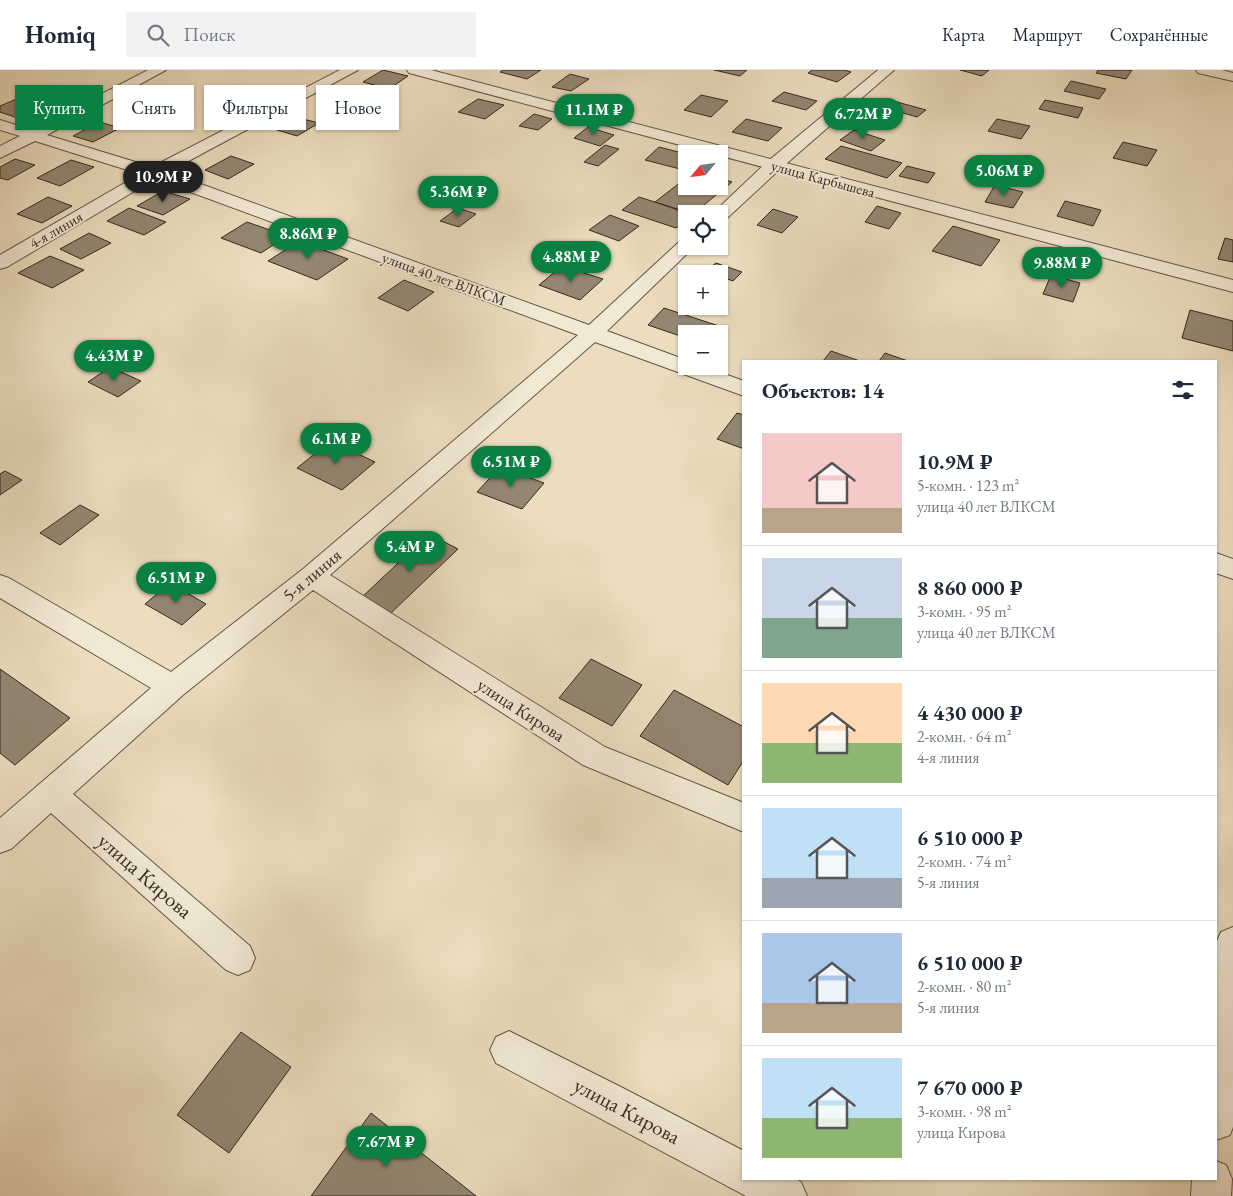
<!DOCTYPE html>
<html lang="ru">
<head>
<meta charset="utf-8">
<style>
	:root { --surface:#fff; --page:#f2f2f3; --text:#1f2937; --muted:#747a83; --line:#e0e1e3; --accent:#0b8043 }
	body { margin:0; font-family:"EB Garamond",serif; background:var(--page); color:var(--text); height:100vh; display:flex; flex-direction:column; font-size:19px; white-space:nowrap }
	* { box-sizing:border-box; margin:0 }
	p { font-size:16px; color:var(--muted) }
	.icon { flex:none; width:28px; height:28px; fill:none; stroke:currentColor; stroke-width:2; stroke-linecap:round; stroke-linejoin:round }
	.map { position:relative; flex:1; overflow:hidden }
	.sheet { position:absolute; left:742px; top:290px; width:475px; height:820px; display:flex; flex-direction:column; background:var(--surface); border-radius:0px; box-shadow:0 1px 4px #0004 }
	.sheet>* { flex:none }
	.banner { position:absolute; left:15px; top:15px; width:475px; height:45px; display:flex; gap:10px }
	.needle { width:32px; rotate:241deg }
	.controls { position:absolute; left:678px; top:75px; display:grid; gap:10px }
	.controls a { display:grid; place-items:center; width:50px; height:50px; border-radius:0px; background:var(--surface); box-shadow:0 1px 4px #0004; font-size:25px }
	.price { position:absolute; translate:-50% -42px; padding:0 11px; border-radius:18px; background:var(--accent); color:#fff; font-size:16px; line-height:32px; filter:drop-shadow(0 1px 2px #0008) }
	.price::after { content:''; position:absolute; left:50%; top:30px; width:15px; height:11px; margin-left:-8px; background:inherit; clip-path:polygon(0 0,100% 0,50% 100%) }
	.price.active { background:#222; color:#fff }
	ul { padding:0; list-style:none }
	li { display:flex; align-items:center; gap:15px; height:125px; padding:0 20px }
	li+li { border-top:1px solid var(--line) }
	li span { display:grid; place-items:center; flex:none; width:140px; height:100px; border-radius:0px; color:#555 }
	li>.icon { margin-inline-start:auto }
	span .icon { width:60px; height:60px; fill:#fffc; stroke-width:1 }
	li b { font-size:21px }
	h2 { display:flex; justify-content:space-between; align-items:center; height:60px; padding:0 20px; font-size:21px }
	.chip { padding:0 18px; border-radius:0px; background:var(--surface); box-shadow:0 1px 4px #0004; font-size:18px; line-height:45px }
	.chip.active { background:var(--accent); color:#fff }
	header { display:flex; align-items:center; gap:30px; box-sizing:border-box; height:70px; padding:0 25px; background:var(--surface); border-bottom:1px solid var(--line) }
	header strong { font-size:24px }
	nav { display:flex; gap:28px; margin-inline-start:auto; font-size:18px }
	.search { width:350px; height:45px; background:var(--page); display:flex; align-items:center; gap:12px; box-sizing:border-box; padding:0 18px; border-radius:0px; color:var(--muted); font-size:19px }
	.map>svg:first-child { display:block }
</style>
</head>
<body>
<header>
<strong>Homiq</strong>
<div class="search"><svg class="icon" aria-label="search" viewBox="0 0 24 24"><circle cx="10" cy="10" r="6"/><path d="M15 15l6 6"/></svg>Поиск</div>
<nav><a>Карта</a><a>Маршрут</a><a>Сохранённые</a></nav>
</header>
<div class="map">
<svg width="1233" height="1126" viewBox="0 0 1233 1126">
	<rect width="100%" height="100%" fill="#ebddbe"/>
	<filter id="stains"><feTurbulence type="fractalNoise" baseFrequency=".004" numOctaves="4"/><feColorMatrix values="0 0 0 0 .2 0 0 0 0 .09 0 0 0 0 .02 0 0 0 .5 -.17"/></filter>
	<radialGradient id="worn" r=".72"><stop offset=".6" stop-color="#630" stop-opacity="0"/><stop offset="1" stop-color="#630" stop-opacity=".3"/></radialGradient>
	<path fill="#938773" stroke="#332921" d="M383 0 408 6 389 19 363 12Z
		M503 0H541L527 9 500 2Z
		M714 0H747L740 6Z
		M812 0H844L851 2 837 12 808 3Z
		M960 0H989L982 6Z
		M1098 0H1132L1126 9 1096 3Z
		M570 4 589 9 571 21 552 17Z
		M1071 11 1106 19 1099 29 1064 21Z
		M169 17 191 22 167 36 144 30Z
		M241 19 268 26 244 39 217 31Z
		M784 22 817 31 806 40 772 31Z
		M26 25 62 38 29 52 0 42V36Z
		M701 25 728 31 711 47 684 40Z
		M478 29 504 35 485 49 458 42Z
		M890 30 926 40 917 47 882 37Z
		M1045 30 1083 38 1078 48 1039 39Z
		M534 44 552 49 538 60 519 56Z
		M299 48 319 53 297 66 277 60Z
		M746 49 782 58 768 71 732 62Z
		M997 49 1030 56 1021 69 988 61Z
		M100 52 120 58 93 72 73 66Z
		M588 57 614 65 600 76 574 68Z
		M854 60 885 70 871 81 840 70Z
		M1123 72 1157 80 1147 96 1113 88Z
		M605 75 619 79 598 96 584 92Z
		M841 76 902 93 887 108 825 89Z
		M659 77 686 84V93L680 99 645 90Z
		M231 86 254 94 228 109 205 100Z
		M15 89 35 95 8 110 0 108V97Z
		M71 90 94 97 60 116 37 108Z
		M907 96 935 103 928 113 899 106Z
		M686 108V116H719V108L732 112 693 144 655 132Z
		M995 115 1023 122 1013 138 985 132Z
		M163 121 190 129 163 145 137 136Z
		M48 127 72 136 42 153 17 144Z
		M639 127 655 132 689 144H686V149L676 158 622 140Z
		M1065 131 1101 140 1093 156 1057 146Z
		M877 136 901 143 889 159 865 152Z
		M129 138 166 152 144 165 107 151Z
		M458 138 476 144 459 157 440 151Z
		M773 139 798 147 782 163 757 155Z
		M610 145 639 156 619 171 589 160Z
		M247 152 287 166 261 183 221 168Z
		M953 156 1000 170 981 196 932 181Z
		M89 163 111 173 81 189 60 179Z
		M1225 168 1233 170V192L1218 189Z
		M299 171 348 189 317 210 268 191Z
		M50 186 84 200 52 218 18 203Z
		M716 193 742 202 733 211 719 206V204L706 201Z
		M562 196 603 209 580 230 539 215Z
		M1051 205 1080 213 1073 232 1043 224Z
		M404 210 434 222 408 241 378 228Z
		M664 238 719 256 712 264H686V268L648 255Z
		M1190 240 1233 251V281L1182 268Z
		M831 281 860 291H823Z
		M885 283 908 291H879Z
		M110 297 141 311 118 327 88 312Z
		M737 343 744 345V379L717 369Z
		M331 371 375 392 342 420 297 398Z
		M500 397 544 413 522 439 477 422Z
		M5 401 22 410 0 425V404Z
		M80 435 99 445 60 475 40 463Z
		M429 464 458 479 391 543 362 527Z
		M170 513 206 534 182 555 145 534Z
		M591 589 642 615 612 656 559 628Z
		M0 599 70 648 15 695 0 683Z
		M674 620 744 657V690L728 715 640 666Z
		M241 962 291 997 229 1083 177 1045Z
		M371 1043 476 1126H311Z"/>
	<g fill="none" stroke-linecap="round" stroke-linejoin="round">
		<defs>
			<path id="minor" d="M148 0H166L47 65 152 97 340 0H358L168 102 589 255 679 172 686 170V176H695L607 261 686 290V296H702L744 311V326L595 272 330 505 605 677 744 733V762L583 695 313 520 183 625 73 724 250 876 255 888 250 900 238 905 226 900 51 743 11 779 0 783V748L151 618 0 528V505L9 508 171 602 303 499 578 265 155 109 7 197 0 199V185L140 104 35 71 0 88V76L20 66 0 60V50L32 60Z
				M878 0H894L779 100 725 150 719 151V144H712L767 92Z
				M1216 483 1233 489V509L1216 503Z
				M1233 857V1057L1230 1065 1216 1070V873L1221 862Z
				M509 961 619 1016 744 1081V1109H796L801 1112 807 1126H746L496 993 490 980 496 967Z
				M1216 1091 1226 1095 1232 1109 1231 1126H1191L1192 1109H1216Z"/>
			<path id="tertiary" d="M407 0H431L1233 210V222L409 3Z
				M1196 0H1222L1233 3V11L1198 3Z"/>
		</defs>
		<use href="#minor" stroke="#615648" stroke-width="2"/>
		<use href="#tertiary" stroke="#615648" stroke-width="2"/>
		<use href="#minor" fill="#f2e9d5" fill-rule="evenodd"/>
		<use href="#tertiary" fill="#f2e9d5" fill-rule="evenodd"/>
	</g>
	<g text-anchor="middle" stroke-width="4" stroke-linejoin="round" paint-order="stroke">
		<g font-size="15" fill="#332921" stroke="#f2e9d5">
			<text transform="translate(823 109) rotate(15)" y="5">улица Карбышева</text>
			<text transform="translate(56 160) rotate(-30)" y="5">4-я линия</text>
			<text transform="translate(444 209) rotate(20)" y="5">улица 40 лет ВЛКСМ</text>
		</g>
		<g font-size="18" fill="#332921" stroke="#f2e9d5">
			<text transform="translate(312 505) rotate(-40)" y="6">5-я линия</text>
			<text transform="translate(521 640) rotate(33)" y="6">улица Кирова</text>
		</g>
		<g font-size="21" fill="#332921" stroke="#f2e9d5">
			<text transform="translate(145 806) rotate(41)" y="7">улица Кирова</text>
			<text transform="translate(627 1041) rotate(28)" y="7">улица Кирова</text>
		</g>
	</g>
	<rect width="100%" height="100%" filter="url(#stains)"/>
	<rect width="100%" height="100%" fill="url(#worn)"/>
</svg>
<div class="controls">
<a><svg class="needle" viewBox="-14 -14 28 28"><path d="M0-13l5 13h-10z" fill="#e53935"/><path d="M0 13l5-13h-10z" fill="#747a83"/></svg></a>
<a><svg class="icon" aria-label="locate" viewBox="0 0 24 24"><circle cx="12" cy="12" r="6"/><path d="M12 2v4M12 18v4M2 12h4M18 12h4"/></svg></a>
<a>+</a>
<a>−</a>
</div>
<b class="price" style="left:594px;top:66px">11.1M ₽</b>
<b class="price" style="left:863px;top:70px">6.72M ₽</b>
<b class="price" style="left:1004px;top:127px">5.06M ₽</b>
<b class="price active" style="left:163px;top:133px">10.9M ₽</b>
<b class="price" style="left:458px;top:148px">5.36M ₽</b>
<b class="price" style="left:308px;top:190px">8.86M ₽</b>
<b class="price" style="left:571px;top:213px">4.88M ₽</b>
<b class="price" style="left:1062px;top:219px">9.88M ₽</b>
<b class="price" style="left:114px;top:312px">4.43M ₽</b>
<b class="price" style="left:336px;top:395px">6.1M ₽</b>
<b class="price" style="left:511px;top:418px">6.51M ₽</b>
<b class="price" style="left:410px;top:503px">5.4M ₽</b>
<b class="price" style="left:176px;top:534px">6.51M ₽</b>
<b class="price" style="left:386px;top:1098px">7.67M ₽</b>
<div class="banner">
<a class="chip active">Купить</a>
<a class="chip">Снять</a>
<a class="chip">Фильтры</a>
<a class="chip">Новое</a>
</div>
<section class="sheet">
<h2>Объектов: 14<svg class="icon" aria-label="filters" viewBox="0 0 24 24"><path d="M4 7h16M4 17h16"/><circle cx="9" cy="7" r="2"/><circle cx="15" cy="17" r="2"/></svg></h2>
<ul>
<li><span style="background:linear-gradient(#f6c9c9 75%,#b9a48a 0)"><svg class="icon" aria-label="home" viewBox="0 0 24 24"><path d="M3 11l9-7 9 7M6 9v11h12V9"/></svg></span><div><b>10.9M ₽</b><p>5-комн. · 123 m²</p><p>улица 40 лет ВЛКСМ</p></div></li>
<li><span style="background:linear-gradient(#c9d6e8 60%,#7fa58c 0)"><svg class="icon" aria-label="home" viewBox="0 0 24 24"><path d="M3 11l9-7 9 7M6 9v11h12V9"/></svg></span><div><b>8 860 000 ₽</b><p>3-комн. · 95 m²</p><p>улица 40 лет ВЛКСМ</p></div></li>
<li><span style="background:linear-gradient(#ffd9b3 60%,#8fb573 0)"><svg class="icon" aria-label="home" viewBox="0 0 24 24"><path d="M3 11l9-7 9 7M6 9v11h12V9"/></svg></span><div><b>4 430 000 ₽</b><p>2-комн. · 64 m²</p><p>4-я линия</p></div></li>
<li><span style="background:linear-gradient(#bfe0f5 70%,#9aa5b1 0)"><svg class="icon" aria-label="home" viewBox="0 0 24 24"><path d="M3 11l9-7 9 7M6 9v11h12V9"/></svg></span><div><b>6 510 000 ₽</b><p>2-комн. · 74 m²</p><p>5-я линия</p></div></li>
<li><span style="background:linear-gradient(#a9c7e8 70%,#b9a48a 0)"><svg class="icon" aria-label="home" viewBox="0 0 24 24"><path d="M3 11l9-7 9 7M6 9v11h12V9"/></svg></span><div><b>6 510 000 ₽</b><p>2-комн. · 80 m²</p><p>5-я линия</p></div></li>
<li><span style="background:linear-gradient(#bfe0f5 60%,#8fb573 0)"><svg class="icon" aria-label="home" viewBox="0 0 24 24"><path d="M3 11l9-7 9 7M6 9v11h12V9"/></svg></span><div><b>7 670 000 ₽</b><p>3-комн. · 98 m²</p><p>улица Кирова</p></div></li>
</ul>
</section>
</div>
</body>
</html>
